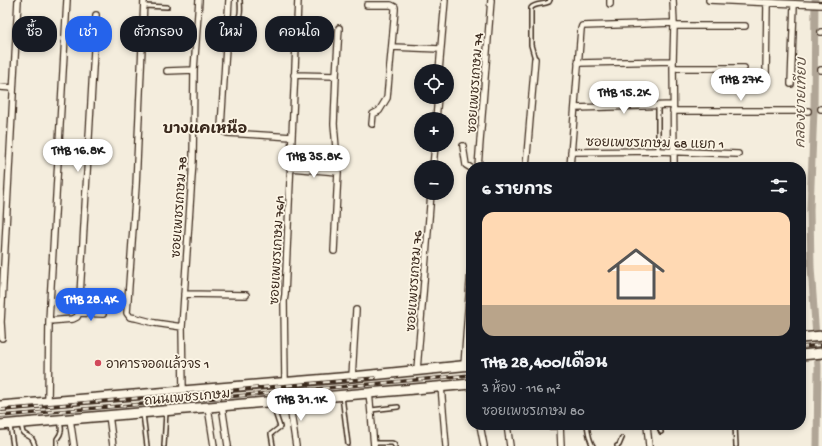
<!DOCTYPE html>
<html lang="th">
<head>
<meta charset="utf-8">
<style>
	:root { --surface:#171b24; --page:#242831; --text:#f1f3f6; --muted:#9ea1a6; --accent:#2563eb }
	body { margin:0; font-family:"Gochi Hand","Playpen Sans Thai",sans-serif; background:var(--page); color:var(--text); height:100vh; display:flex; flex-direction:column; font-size:15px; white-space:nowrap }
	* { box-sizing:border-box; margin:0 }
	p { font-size:13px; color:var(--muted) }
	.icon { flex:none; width:22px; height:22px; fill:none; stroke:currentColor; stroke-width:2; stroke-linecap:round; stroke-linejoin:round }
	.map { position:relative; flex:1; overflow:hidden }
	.panel { position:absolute; left:466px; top:162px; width:340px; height:268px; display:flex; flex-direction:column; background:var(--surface); border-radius:16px; box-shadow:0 2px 6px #0003 }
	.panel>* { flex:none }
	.hud { position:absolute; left:12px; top:16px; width:380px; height:36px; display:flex; gap:8px }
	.controls { position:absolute; left:414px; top:64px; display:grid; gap:8px }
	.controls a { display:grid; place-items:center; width:40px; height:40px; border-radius:50%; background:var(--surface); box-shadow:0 2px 6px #0003; font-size:20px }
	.price { position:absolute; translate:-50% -34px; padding:0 9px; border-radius:14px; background:#fff; color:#222; font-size:13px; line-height:26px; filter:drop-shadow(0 1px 2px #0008) }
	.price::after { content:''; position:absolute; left:50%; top:24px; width:12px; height:9px; margin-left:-6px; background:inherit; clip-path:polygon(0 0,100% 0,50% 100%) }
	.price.on { background:var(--accent); color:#fff }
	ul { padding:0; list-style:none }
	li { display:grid; align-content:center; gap:8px; height:212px; padding:0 16px }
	li span { display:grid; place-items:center; height:124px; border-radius:12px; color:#555 }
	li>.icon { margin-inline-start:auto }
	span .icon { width:72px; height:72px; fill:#fffc; stroke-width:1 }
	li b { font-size:17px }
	h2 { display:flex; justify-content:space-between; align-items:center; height:48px; padding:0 16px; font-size:17px }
	.tag { padding:0 14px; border-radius:16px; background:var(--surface); box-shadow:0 2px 6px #0003; font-size:14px; line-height:36px }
	.tag.on { background:var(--accent); color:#fff }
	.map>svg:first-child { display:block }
</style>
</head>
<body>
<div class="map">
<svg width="822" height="446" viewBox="0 0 822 446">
	<rect width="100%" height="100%" fill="#f4eddd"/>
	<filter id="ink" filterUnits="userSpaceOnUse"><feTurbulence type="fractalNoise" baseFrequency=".025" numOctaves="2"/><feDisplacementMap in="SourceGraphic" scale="8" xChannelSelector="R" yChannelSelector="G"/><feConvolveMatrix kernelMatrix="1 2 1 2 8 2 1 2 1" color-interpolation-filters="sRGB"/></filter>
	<g filter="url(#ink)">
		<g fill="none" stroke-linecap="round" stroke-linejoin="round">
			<path stroke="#b0a596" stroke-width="7" d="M815 0 814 109 810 209 811 267 818 366 817 446"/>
			<defs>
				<path id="lane" d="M144 6 167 7
					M228 21C230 21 235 21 237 19 242 16 240 5 240 0
					M535 59 531 45V8C535 3 543 5 549 2L550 0
					M658 151V105
					M342 396 348 444
					M272 403 280 427 271 434 273 446
					M371 410 398 407
					M143 414 147 446
					M21 424 23 433C31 438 32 436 35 446
					M587 425C588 432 589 440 593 446
					M658 425 661 432
					M735 425 736 446
					M10 426 13 446
					M537 427H560
					M374 443H392L394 444 395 446
					M57 446V439C62 433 62 429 60 421
					M164 446 166 412
					M617 446 619 445 622 438"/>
				<path id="street" d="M144 0 136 186 127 313 130 317 136 318 155 323 182 327
					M229 0 221 127 223 131 227 133 292 137
					M673 0 674 26 673 61 674 167
					M709 0 822 5
					M610 4V0
					M367 5H391L395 7V10L387 98 379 111 373 114 372 124
					M674 26H745
					M821 32H822
					M392 47 440 49
					M578 63 673 61
					M673 68H744
					M821 70H822
					M167 71 194 70
					M439 71 445 0
					M294 75 336 76
					M766 76 767 3
					M791 84 794 5
					M0 87 13 88
					M575 108 673 105
					M821 109H822
					M673 111H808
					M436 119 438 97
					M463 146 466 165 471 168
					M571 152 658 151 738 154
					M433 167 435 145
					M478 167 491 0
					M526 167 535 59
					M570 167 581 29 582 26 674 23
					M290 168 338 172
					M334 251 338 172 334 124 336 76 339 28
					M184 294 246 295
					M79 313 103 314
					M49 321 73 319 77 317 79 313 96 15
					M2 338 1 322 18 0
					M464 366 471 268
					M417 370 431 193
					M352 377 356 310
					M285 382 284 301 285 295 298 0
					M441 386 446 446
					M183 391 182 327 193 160 194 70 199 0
					M369 392 374 446
					M289 400 296 446
					M48 402 49 321 67 0
					M222 406 228 446
					M208 407 214 446
					M109 415 113 446
					M70 419 74 446
					M480 425 484 446
					M507 425 510 446
					M560 425 561 446
					M647 425 649 446"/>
				<path id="primary" d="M801 338 822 336
					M801 355 822 353
					M0 406 352 377 471 365
					M0 425 289 400 471 384"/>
			</defs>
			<use href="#lane" stroke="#3b2a1e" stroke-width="6"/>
			<use href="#street" stroke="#3b2a1e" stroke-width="8"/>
			<use href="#primary" stroke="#3b2a1e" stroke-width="12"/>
			<use href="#lane" stroke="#fcf5e5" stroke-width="3"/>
			<use href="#street" stroke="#fcf5e5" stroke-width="5.5"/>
			<use href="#primary" stroke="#fcf5e5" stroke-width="9"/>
			<defs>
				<path id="rail" d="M801 347 822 345
					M0 410 375 378
					M0 416 192 400 471 375"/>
			</defs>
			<use href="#rail" stroke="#3b2a1e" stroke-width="3.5"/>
			<use href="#rail" stroke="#fcf5e5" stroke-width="2" stroke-dasharray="6" stroke-linecap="butt"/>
		</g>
	</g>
	<circle fill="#d1495b" stroke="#fcf5e5" stroke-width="1.5" cx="98" cy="363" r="4"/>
	<g text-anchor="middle" stroke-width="3.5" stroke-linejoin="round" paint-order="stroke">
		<g font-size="13" fill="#3b2a1e" stroke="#fcf5e5">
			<text transform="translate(474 83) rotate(-86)" y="5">ซอยเพชรเกษม 74</text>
			<text transform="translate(655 142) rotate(1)" y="5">ซอยเพชรเกษม 68 แยก 1</text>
			<text transform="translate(178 207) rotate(-86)" y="5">ซอยเพชรเกษม 78</text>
			<text transform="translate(276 250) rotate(-87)" y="5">ซอยเพชรเกษม 76/1</text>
			<text transform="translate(413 281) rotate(-86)" y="5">ซอยเพชรเกษม 76</text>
			<text transform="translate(187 396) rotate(-5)" y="5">ถนนเพชรเกษม</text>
		</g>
		<g font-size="13" fill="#3b2a1e" stroke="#fcf5e5" text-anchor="start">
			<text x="106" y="368">อาคารจอดแล้วจร 1</text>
		</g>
		<g font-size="14" font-style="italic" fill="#645548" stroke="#fcf5e5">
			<text transform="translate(800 103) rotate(-89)" y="5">คลองยายเทียบ</text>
		</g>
		<g font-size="15" font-weight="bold" fill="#3b2a1e" stroke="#fcf5e5">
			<text x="205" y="133">บางแคเหนือ</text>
		</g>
	</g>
</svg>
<div class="controls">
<a><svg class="icon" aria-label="locate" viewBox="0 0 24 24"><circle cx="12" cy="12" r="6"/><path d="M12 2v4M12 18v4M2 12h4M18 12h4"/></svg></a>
<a>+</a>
<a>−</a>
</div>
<b class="price" style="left:741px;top:102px">THB 27K</b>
<b class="price" style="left:624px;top:115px">THB 15.2K</b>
<b class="price" style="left:78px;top:173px">THB 16.8K</b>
<b class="price" style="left:314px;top:179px">THB 35.8K</b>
<b class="price on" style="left:91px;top:322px">THB 28.4K</b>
<b class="price" style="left:301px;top:422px">THB 31.1K</b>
<div class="hud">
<a class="tag">ซื้อ</a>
<a class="tag on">เช่า</a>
<a class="tag">ตัวกรอง</a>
<a class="tag">ใหม่</a>
<a class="tag">คอนโด</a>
</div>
<section class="panel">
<h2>6 รายการ<svg class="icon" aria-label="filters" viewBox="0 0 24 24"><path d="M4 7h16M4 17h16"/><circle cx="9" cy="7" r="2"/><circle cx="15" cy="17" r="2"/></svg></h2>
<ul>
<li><span style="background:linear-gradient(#ffd9b3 75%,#b9a48a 0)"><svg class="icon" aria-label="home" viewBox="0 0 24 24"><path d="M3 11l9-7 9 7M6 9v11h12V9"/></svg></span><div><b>THB 28,400/เดือน</b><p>3 ห้อง · 116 m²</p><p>ซอยเพชรเกษม 80</p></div></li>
</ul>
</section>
</div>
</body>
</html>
